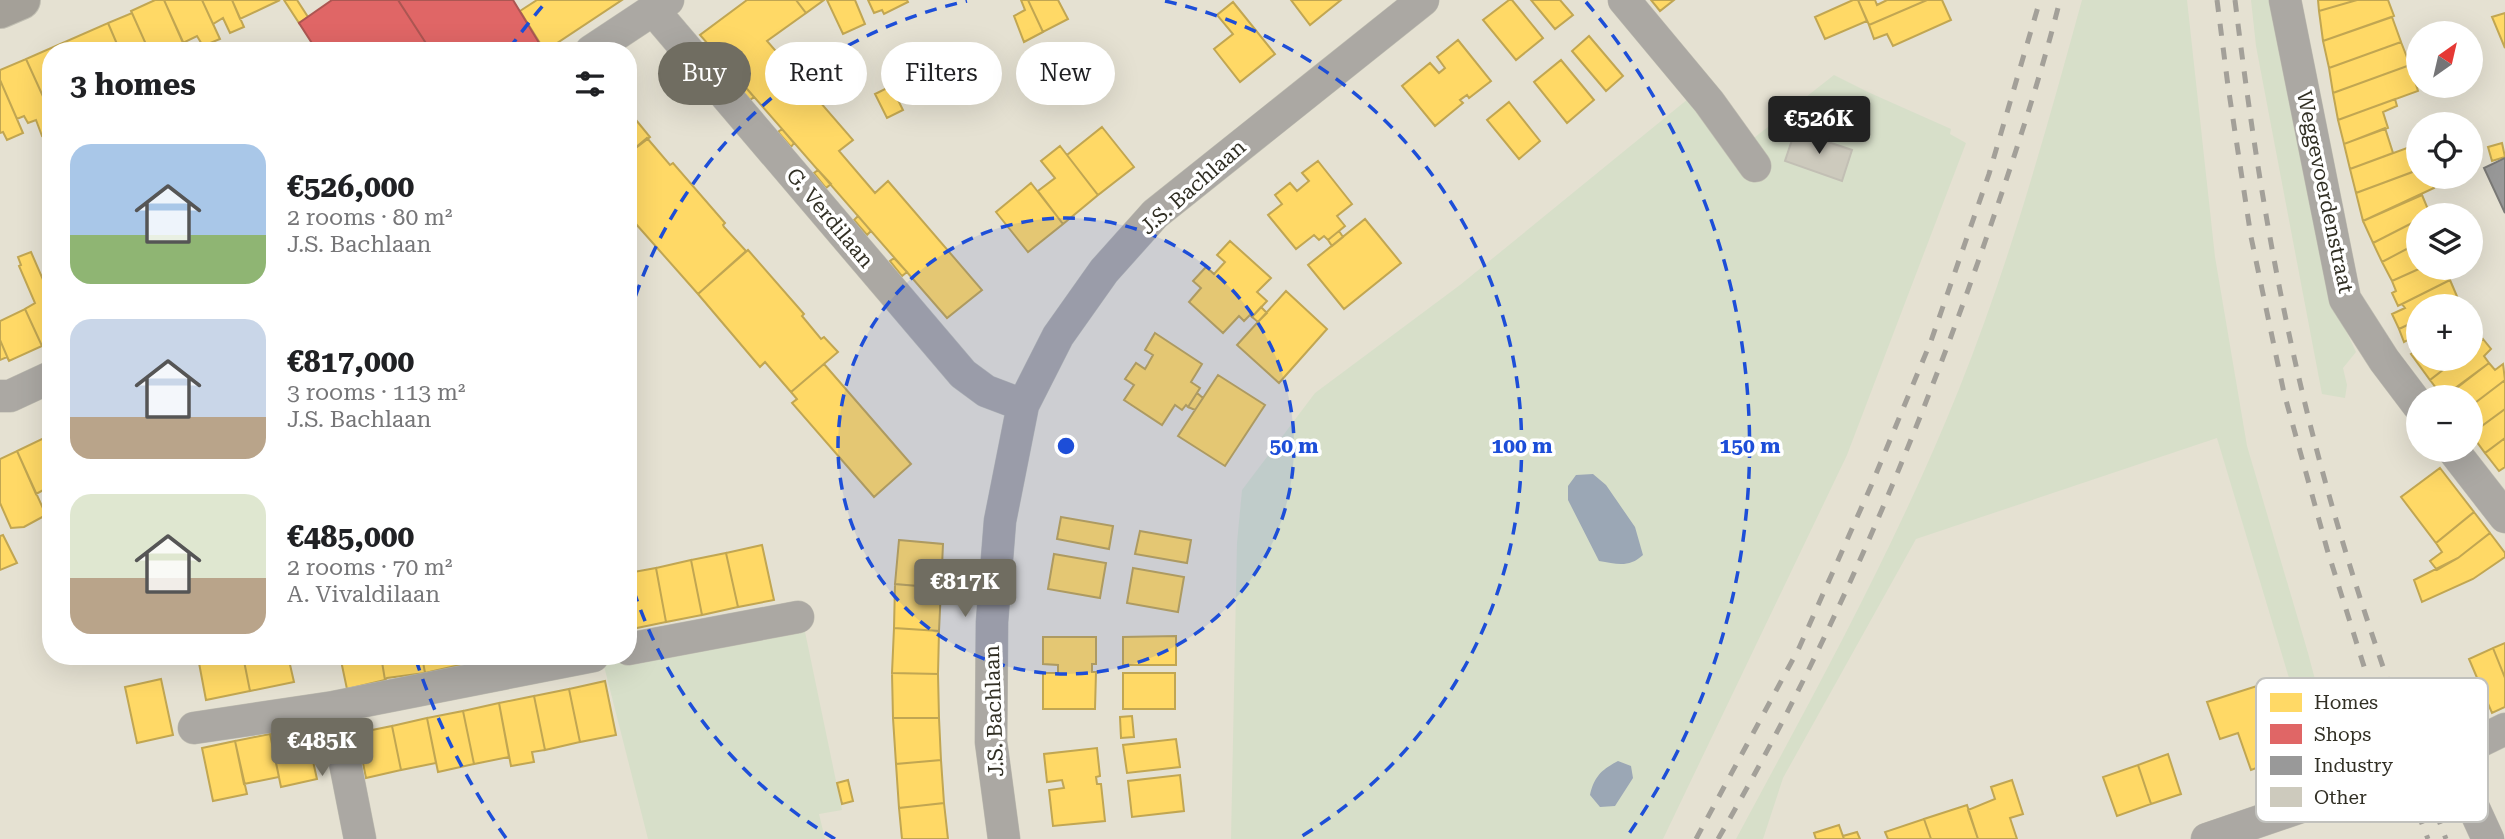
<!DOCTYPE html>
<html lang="en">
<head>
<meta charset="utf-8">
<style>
	:root { --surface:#fff; --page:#f6f6f6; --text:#202124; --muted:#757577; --accent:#706d61 }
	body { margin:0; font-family:"Roboto Serif",serif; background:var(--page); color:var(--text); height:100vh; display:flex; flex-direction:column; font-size:26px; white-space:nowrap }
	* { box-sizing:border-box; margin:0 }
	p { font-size:23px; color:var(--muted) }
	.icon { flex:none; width:38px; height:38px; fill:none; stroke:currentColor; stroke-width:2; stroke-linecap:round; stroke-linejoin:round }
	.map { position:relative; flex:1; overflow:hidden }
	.side { position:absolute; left:42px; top:42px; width:595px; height:623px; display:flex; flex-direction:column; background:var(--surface); border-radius:28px; box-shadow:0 7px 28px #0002 }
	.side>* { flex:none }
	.top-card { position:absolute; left:658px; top:42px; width:665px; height:63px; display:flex; gap:14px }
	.needle { width:46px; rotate:34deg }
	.controls { position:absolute; left:2406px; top:21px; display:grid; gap:14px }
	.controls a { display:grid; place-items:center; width:77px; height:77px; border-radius:50%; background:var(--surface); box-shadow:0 7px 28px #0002; font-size:35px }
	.price { position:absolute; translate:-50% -60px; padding:0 16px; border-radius:7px; background:var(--accent); color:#fff; font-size:23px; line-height:46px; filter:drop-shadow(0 2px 4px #0008) }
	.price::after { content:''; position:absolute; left:50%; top:42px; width:21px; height:16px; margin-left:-10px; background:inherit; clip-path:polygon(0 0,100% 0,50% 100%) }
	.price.current { background:#222; color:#fff }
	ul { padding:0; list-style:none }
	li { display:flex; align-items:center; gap:21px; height:175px; padding:0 28px }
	li span { display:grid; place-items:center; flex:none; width:196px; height:140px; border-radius:21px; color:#555 }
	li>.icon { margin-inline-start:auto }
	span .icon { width:84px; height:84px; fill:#fffc; stroke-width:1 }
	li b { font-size:30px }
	h2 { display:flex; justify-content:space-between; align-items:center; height:84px; padding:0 28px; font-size:30px }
	.tag { padding:0 24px; border-radius:32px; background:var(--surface); box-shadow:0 7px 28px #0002; font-size:24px; line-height:63px }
	.tag.current { background:var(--accent); color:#fff }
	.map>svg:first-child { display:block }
</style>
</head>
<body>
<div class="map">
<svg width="2505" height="839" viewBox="0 0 2505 839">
	<rect width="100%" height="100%" fill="#e5e1d2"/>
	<path fill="#d7dfc9" d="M2082 0H2187L2215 257 2247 446 2308 653 2342 782 2322 788 2217 438 1916 539 1783 778 1763 839H1736C1815 692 1897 544 1959 389 2010 262 2046 131 2082 0Z
		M2251 0H2273L2332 301 2356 352 2343 368 2347 385 2345 398 2322 394 2256 46Z
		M1834 75 1870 93 1951 129 1950 134 1966 143 1847 455 1663 839H1231L1237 543 1242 490 1315 393 1460 285 1688 99 1750 141Z
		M804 627 842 810 819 814 825 839H648L603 662Z"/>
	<path fill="#9ba7b5" d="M1593 474 1606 485 1635 527 1643 555C1629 568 1617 564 1599 561L1568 500V486L1576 475Z
		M1618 761 1631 766 1633 778 1615 806 1600 807 1590 795C1594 777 1601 770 1618 761Z"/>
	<path fill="#ffd966" stroke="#c1a652" stroke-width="2" d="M155 0H164L184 44 170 51H149L131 11Z
		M164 0H202L220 39 203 46 197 36 183 43Z
		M202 0H232L244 27 230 33 223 18 213 24Z
		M232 0H280L240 19Z
		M284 0H297L308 17 299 23Z
		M537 0H622L545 51 520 11Z
		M747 0H796L806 13 767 41 853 140 839 151 875 193 888 181 982 290 947 318 700 35Z
		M796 0H824L806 13Z
		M827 0H855L865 24 843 34Z
		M868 0H907L908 2 884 14 882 10 874 13Z
		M1021 0H1028L1043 32 1024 42 1014 16 1025 10Z
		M1028 0H1058L1068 19 1043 32Z
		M1291 0H1341L1310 25Z
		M1509 0H1512L1543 38 1516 60 1483 20Z
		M1531 0H1560L1573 15 1555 29Z
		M1651 0H1674L1660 11Z
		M1853 0H1858L1867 21 1825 39 1815 17Z
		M1858 0H1875L1877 5 1887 0H1927L1869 25Z
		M1927 0H1942L1951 20 1893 46 1887 34 1874 39 1869 25Z
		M2318 0H2357L2319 11Z
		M2357 0H2388L2394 16 2323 41 2319 11Z
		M1233 2 1275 54 1240 82 1214 49 1233 34 1217 15Z
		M132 13 149 51H120L108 23Z
		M2505 13V48L2492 17Z
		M2392 17 2401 42 2329 68 2323 41Z
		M108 23 120 51H51V114L26 59Z
		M1589 36 1623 76 1606 91 1572 51Z
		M1458 40 1491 81 1469 98 1467 95 1460 100 1463 103 1435 126 1402 86 1430 63 1439 73 1445 68 1437 57Z
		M2401 42 2410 65 2333 93 2329 68Z
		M26 59 51 114V132L42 136 36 120 28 123 24 116 17 119 0 80V70Z
		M1561 60 1594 100 1567 123 1534 82Z
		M2410 65 2418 91 2338 120 2333 93Z
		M0 80 23 133 7 140 3 132 0 133Z
		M741 82 754 97 750 100 737 86Z
		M891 86 903 110 887 118 875 94Z
		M2395 99 2397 106 2383 112 2388 128 2344 144 2338 120Z
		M1509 102 1540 141 1519 159 1487 120Z
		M636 120 650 137 628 154V126Z
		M1102 127 1134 167 1098 195 1067 155Z
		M2385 128 2393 153 2350 169 2344 144Z
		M782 129 794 143 791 147 778 132Z
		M647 138 670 165 673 163 725 223 723 225 724 227 746 251 698 294 628 215V154Z
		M2502 143 2505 157 2492 161 2488 147Z
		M1060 146 1098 195 1063 224 1038 191 1055 178 1041 161Z
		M2407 148 2415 171 2356 193 2350 169Z
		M1318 161 1352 204 1337 216 1345 226 1328 240 1324 236 1319 240 1314 235 1296 249 1268 215 1282 204 1275 195 1290 183 1297 191 1309 181 1302 173Z
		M818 170 831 184 826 188 814 173Z
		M2418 170V177H2429L2434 188 2363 221 2356 193Z
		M1031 183 1063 224 1028 252 996 212Z
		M2422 195 2430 214 2418 215V220L2373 243 2363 221Z
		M858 216 871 231 867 235 854 220Z
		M1365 219 1401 263 1344 309 1308 265Z
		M2418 220V243L2382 262 2373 243Z
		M1339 231 1343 237 1332 246 1328 240Z
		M1230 241 1271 278 1257 292 1267 301 1252 317 1250 315 1244 321 1239 316 1223 333 1189 302 1201 288 1193 281 1206 267 1214 274 1225 262 1217 255Z
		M2418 243V268H2421L2392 281 2382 262Z
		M748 250 804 314 802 316 821 339 824 337 838 352 791 392 765 362 760 367 698 294Z
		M31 252 51 298V342L42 346 25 309 35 303 19 266 21 265 18 257Z
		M894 258 907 272 902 276 890 261Z
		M2421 268H2444L2450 280 2398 306 2392 293 2396 291 2392 281Z
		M51 279V298L44 282Z
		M2450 280 2459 301 2447 306H2418V320L2399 329 2392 314 2405 308 2402 304Z
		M1286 291 1327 329 1279 383 1237 345Z
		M1261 307 1267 313 1258 322 1252 317Z
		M25 309 42 346 9 361 0 340V321Z
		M2418 320V334L2404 342 2399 329Z
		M1155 333 1202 364 1191 382 1200 388 1188 407 1186 405 1182 410 1175 405 1162 425 1124 400 1134 385 1125 379 1136 363 1145 369 1148 364 1153 355 1145 350Z
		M2483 339 2491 349 2484 356 2489 363 2443 397 2430 380 2457 359H2471V348Z
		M0 340 9 361 7 357 0 360Z
		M2418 350V359H2457L2430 380 2411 354Z
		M2489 363 2495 370 2503 364 2505 380 2471 406V397H2445Z
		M824 364 911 464 874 497 792 403 797 399 791 392Z
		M1218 375 1265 405 1225 466 1178 436Z
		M2505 380V409L2471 434V406Z
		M1197 393 1203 398 1195 410 1188 407Z
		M2505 409V438L2485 453 2471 434Z
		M51 435V452L44 438Z
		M44 438 51 452V486L36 494 17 451Z
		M2505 438V467L2499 471 2485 453Z
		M17 451 46 515 24 527 11 528 0 503V459Z
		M2440 468 2474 512 2436 543 2401 497Z
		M2474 512 2490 533 2458 558 2437 570 2430 561 2442 552 2436 543Z
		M1061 517 1113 526 1109 549 1057 539Z
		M1140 531 1191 540 1187 563 1135 554Z
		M2490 533 2505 553V557L2473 579 2422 602 2414 580 2458 558Z
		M3 535 17 563 0 570V536Z
		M899 540 943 544 941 588 895 584Z
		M762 545 774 600 738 607 726 553Z
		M726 553 738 607 702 615 691 560Z
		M1054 554 1106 563 1100 598 1048 589Z
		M691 560 702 615 666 622 656 568Z
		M656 568 666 622 632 629 628 612V573Z
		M1133 568 1184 577 1178 612 1127 603Z
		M895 584 941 588 939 631 894 628Z
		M894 628 939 631 938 674 892 673Z
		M1176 636V665H1123V637Z
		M1043 637H1096V664H1092V672H1096L1095 709H1043V673H1058V665L1043 664Z
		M2505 643V678L2493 648Z
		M2493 648 2505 678V707L2492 713 2469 659Z
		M230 656H243L250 691 206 700 199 663Z
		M243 656H288L294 682 250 691Z
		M340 656H381L385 680 347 689Z
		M381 656H422L425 673 387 678 385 680Z
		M422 656H463L464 664 425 673Z
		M463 656H501L464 664Z
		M892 673 938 674 939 718H893Z
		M1123 673H1175V709H1123Z
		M161 679 173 735 137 743 125 687Z
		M605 681 616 735 580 742 569 689Z
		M2273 683 2297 754 2294 748 2279 753 2281 759 2251 770 2238 733 2220 739 2207 702 2257 686 2258 689Z
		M569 689 580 742 545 750 534 696Z
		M534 696 545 750 532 752 534 762 511 766 499 703Z
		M499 703 509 757 474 764 463 711Z
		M463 711 474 764 438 772 427 718Z
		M1132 716 1134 737 1121 738 1120 717Z
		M427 718 436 763 401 770 392 726Z
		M893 718H939L941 760 896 764Z
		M305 726 317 779 281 787 270 734Z
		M392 726 401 770 366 778 357 733Z
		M270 734 279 777 244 784 235 741Z
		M1176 739 1180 767 1127 773 1123 745Z
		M235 741 247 794 213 801 202 748Z
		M1097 748 1100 776 1096 777 1097 784H1101L1105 821 1053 826 1049 790 1064 788 1062 780 1047 782 1044 754Z
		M2168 754 2181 794 2151 804 2138 765Z
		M941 760 944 803 899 808 896 764Z
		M2138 765 2151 804 2117 816 2103 777Z
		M1180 775 1184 811 1132 817 1128 781Z
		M848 780 853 801 842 804 837 783Z
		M2012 780 2023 814 2010 818 2017 839H1978L1968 810 1995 799 1991 787Z
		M944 803 948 839H902L899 808Z
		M1967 805 1978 839H1931L1924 819Z
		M1924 819 1931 839H1888L1885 832Z
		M1839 825 1844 839H1816L1814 833Z
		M1857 832 1860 839H1844L1843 836Z"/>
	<path fill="#e06666" stroke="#ac5652" stroke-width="2" d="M332 0H398L431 51H317L299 23Z
		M398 0H513L544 51H431Z"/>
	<path fill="#999" stroke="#7a7976" stroke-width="2" d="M2505 158V213L2484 168Z"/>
	<path fill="#cdcabd" stroke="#c2bfb4" stroke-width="2" d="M1795 131 1852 150 1842 181 1785 161Z"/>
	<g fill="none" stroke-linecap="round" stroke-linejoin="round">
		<defs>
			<path id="minor" d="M1624 0 1709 102 1755 166
				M2285 0 2345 299 2384 360 2418 405
				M654 11 963 374 986 391 1023 405
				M591 51 668 0
				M0 396H10L51 377
				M2453 450 2505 517
				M628 649 798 617
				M334 707 360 839
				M194 728 334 707 593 656
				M2450 756 2488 839
				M1004 839 991 742 992 622 1000 521 1023 405 1058 336 1104 271 1155 214 1423 0
				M2207 839 2450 756 2505 729"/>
			<path id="major" d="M0 9 21 0"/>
		</defs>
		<use href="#minor" stroke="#bfbdb1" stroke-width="33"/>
		<use href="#major" stroke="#bfbdb1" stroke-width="40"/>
		<use href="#minor" stroke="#aba8a3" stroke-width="32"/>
		<use href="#major" stroke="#a4a098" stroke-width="38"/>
		<path stroke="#a3a099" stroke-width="5" stroke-dasharray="12 12" stroke-linecap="butt" d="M2217 0 2228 86 2251 237 2284 393 2327 549 2379 714 2428 839
			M2235 0C2251 131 2271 262 2302 391 2338 544 2390 693 2446 839
			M1696 839 1799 648 1871 486 1931 341 1989 174 2040 0
			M1718 839C1824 657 1908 460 1978 262 2008 176 2038 88 2060 0"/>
	</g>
	<circle cx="1066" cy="446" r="228" fill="#1d4ed8" fill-opacity=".12"/>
	<g fill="none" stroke="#1d4ed8" stroke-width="3.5" stroke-dasharray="12 9">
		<circle cx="1066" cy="446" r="228"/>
		<path d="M835 839A456 456 0 0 1 629 576M629 316A456 456 0 0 1 967 1M1165 1A456 456 0 0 1 1297 839"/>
		<path d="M506 838A684 684 0 0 1 415 657M509 49A684 684 0 0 1 546 2M1586 2A684 684 0 0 1 1626 838"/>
	</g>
	<g text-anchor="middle" stroke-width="7" stroke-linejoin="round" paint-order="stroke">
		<g font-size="21" fill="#312f24" stroke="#fff">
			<text transform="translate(1193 187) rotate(-41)" y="7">J.S. Bachlaan</text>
			<text transform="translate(2325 192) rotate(78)" y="7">Weggevoerdenstraat</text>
			<text transform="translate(830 218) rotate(50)" y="7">G. Verdilaan</text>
			<text transform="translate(994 711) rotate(-92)" y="7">J.S. Bachlaan</text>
		</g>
	</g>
	<rect x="2256" y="678" width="232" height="144" rx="10" fill="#fff" stroke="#c1c1bd" stroke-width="2"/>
	<rect x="2270" y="693" width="32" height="19" fill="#ffd966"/>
	<rect x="2270" y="724" width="32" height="20" fill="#e06666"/>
	<rect x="2270" y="756" width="32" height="19" fill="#999"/>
	<rect x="2270" y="787" width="32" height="20" fill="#cdcabd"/>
	<g font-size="19" fill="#312f24">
		<text x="2314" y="709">Homes</text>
		<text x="2314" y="741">Shops</text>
		<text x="2314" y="772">Industry</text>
		<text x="2314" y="804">Other</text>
	</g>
	<circle cx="1066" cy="446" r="10" fill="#1d4ed8" stroke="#fff" stroke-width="3.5"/>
	<g font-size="21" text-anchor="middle" font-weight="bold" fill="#1d4ed8" stroke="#fff" stroke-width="7" stroke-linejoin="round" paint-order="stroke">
		<text x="1294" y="453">50 m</text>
		<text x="1522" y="453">100 m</text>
		<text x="1750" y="453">150 m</text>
	</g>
</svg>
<div class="controls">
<a><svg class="needle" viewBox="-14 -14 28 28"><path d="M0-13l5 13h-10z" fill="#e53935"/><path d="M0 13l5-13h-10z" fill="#757577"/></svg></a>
<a><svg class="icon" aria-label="locate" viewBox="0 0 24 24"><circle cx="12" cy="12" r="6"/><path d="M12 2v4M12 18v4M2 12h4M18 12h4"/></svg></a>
<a><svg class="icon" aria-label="layers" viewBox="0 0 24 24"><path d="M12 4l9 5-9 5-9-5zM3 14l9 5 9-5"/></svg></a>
<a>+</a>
<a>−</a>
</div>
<b class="price current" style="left:1819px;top:156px">€526K</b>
<b class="price" style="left:965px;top:619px">€817K</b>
<b class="price" style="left:322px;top:778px">€485K</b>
<div class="top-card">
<a class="tag current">Buy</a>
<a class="tag">Rent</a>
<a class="tag">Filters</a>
<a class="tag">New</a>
</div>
<section class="side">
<h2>3 homes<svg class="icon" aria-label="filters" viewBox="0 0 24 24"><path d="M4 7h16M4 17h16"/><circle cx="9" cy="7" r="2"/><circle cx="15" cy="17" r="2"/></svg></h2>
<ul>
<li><span style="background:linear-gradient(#a9c7e8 65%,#8fb573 0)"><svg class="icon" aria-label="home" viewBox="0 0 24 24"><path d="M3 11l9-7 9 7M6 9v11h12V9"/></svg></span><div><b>€526,000</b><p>2 rooms · 80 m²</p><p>J.S. Bachlaan</p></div></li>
<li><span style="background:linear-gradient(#c9d6e8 70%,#b9a48a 0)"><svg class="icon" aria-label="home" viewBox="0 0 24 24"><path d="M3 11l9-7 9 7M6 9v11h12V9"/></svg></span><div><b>€817,000</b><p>3 rooms · 113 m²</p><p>J.S. Bachlaan</p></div></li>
<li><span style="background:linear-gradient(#dfe7d0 60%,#b9a48a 0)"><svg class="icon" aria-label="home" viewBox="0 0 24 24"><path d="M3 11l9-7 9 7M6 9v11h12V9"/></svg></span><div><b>€485,000</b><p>2 rooms · 70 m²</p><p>A. Vivaldilaan</p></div></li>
</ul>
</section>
</div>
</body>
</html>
